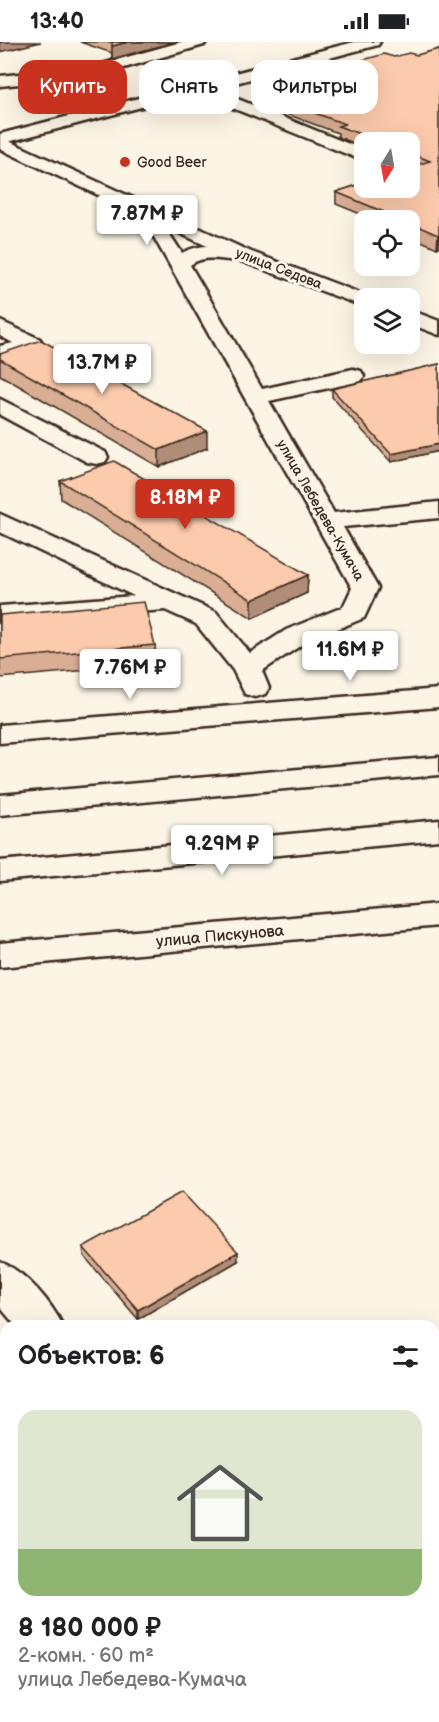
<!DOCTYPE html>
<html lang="ru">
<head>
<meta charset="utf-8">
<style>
	:root { --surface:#fff; --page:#f2f2f2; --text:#202124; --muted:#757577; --accent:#c8321e }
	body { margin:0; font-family:"Balsamiq Sans",sans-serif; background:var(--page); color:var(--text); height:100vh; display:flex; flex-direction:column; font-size:22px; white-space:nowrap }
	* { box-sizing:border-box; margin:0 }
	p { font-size:20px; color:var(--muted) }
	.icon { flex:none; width:33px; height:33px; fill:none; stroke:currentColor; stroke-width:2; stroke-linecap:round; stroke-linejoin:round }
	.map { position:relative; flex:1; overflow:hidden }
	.panel { position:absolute; left:0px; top:1278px; width:440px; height:402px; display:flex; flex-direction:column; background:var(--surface); border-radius:18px 18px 0 0; box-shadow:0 6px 24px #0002 }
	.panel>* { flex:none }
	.top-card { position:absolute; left:18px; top:18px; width:404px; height:54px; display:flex; gap:12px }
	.needle { width:39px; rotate:191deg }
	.buttons { position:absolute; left:354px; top:90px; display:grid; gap:12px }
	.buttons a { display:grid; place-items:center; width:66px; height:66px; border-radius:12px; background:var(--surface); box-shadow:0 6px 24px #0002; font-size:30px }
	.price { position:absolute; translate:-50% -51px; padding:0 14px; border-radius:6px; background:#fff; color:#222; font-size:20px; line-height:39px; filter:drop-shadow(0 2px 3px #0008) }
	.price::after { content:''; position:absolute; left:50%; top:36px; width:18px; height:14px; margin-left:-9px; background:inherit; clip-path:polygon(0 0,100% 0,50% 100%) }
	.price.selected { background:var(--accent); color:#fff }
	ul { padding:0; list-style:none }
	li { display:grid; align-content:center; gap:12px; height:318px; padding:0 18px }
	li span { display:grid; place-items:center; height:186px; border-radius:18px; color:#555 }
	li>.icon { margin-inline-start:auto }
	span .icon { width:108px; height:108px; fill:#fffc; stroke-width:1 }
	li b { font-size:26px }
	h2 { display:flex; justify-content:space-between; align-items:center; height:72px; padding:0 18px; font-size:26px }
	.tag { padding:0 21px; border-radius:18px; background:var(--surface); box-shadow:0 6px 24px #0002; font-size:21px; line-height:54px }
	.tag.selected { background:var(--accent); color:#fff }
	.status { display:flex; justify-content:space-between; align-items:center; height:42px; padding:0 30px; background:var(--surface); direction:ltr }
	.status svg { height:16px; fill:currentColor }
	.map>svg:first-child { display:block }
</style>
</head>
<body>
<div class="status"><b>13:40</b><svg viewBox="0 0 49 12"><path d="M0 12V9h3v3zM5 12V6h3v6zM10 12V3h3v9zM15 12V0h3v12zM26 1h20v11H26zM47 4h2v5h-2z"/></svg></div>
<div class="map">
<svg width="439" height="1680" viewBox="0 0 439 1680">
	<rect width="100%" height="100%" fill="#fcf5e5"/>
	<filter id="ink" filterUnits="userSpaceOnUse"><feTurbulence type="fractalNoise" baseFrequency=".0167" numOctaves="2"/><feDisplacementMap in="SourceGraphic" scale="12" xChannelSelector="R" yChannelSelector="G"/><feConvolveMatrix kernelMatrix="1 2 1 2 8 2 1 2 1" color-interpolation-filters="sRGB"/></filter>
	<g filter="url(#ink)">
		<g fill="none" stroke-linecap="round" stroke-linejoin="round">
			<defs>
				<path id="minor" d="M181 0H206L204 3 96 34 0 44V34L95 24Z
					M354 0H380L378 3 213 47 364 108V119L195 51 0 102V92Z
					M144 162 151 164 182 211C203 200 227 203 249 209L252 213 249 217C228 223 210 209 190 223L262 347 353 327 361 329 364 334 361 339 269 359 334 471 439 460V476L343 485 378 546 364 576 306 600 262 629 269 646 265 652 255 655 245 652 233 628 196 582 165 568 0 580V564L134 554 0 490V472L216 570 250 611 286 588 343 565 352 546 151 190 134 168Z
					M0 279 40 297 43 302 40 307 0 318V304L13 301 0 294Z
					M0 357 105 410 108 415 105 420 96 422 87 420 0 373Z
					M439 647V665L0 701V683Z
					M439 862V884L0 925V901Z
					M0 1220C25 1229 51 1260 63 1284H16L0 1265Z
					M98 1674H155L153 1680H96Z
					M370 1674H424L426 1680H372Z"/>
				<path id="major" d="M0 95 249 209 373 256H364V264L357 262 235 217 0 107Z
					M410 268 439 279V293L410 282Z
					M439 715V733L0 773V753Z
					M439 778V798L0 839V819Z"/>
			</defs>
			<use href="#minor" stroke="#3b2a1e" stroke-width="5"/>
			<use href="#major" stroke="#3b2a1e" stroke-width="5"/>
			<use href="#minor" fill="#fcf5e5" fill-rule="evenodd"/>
			<use href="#major" fill="#fcf5e5" fill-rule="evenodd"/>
		</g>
		<path fill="#d9ae94" stroke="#3b2a1e" stroke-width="1.5" d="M80 0H175L112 17V11Z
			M439 7V205L437 206 410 194V178H375L336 162V150L413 124 410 123V100H364V105L338 95V91L254 60V49L394 15 417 13Z
			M0 312 207 406 159 425 0 333Z
			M439 322V409L391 420 332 355V347Z
			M60 439 308 533 307 551 252 576 61 457Z
			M0 573 155 603 156 622 0 636Z
			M83 1205 238 1219 138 1277 84 1214Z"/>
		<path fill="#b08d78" stroke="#3b2a1e" stroke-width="1.5" d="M0 0H41L0 10Z
			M128 0H175L112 17V4Z
			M438 193H439V205L437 206Z
			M207 389V406L159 425V408Z
			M439 402V409L391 420V412Z
			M308 533 307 551 252 576V558Z
			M238 1210V1219L138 1277V1268Z
			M439 1424V1432L434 1436V1428Z
			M6 1650V1666L0 1670V1654Z"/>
		<path fill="#fccaac" stroke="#3b2a1e" stroke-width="1.5" d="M112 0H128L112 4Z
			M439 7V193H438L410 181V178H403L336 150 364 141V146H410V125L430 119 410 111V100H382L338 84 345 82 254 49 384 12 394 15 409 11 417 13Z
			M41 298 207 389 159 408 0 317V312Z
			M439 322V402L391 412 332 347Z
			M114 419 308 533 252 558 60 439Z
			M144 560 155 603 0 617V573Z
			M182 1150 238 1210 138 1268 83 1205Z
			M434 1383 439 1389V1424L434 1428Z
			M6 1522V1650L0 1654V1526Z"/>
	</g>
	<circle fill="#c8321e" stroke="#fcf5e5" stroke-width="2" cx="125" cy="120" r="6"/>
	<g text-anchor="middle" stroke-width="6" stroke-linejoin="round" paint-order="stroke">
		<g font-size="14" fill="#3b2a1e" stroke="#fcf5e5" text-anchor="start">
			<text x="137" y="125">Good Beer</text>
		</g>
		<g font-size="14" fill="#3b2a1e" stroke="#fcf5e5">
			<text transform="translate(279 226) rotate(21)" y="5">улица Седова</text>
			<text transform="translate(321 468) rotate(60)" y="5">улица Лебедева-Кумача</text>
		</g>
		<g font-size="16" fill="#3b2a1e" stroke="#fcf5e5">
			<text transform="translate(220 893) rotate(-5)" y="6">улица Пискунова</text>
		</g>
	</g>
</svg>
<div class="buttons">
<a><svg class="needle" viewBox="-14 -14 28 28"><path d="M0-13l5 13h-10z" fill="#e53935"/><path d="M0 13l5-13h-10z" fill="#757577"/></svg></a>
<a><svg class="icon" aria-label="locate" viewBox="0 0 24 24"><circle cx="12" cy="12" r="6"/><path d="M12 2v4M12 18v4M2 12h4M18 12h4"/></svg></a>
<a><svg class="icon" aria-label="layers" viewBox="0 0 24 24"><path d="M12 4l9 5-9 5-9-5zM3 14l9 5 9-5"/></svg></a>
</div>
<b class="price" style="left:147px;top:204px">7.87M ₽</b>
<b class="price" style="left:102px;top:353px">13.7M ₽</b>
<b class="price selected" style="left:185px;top:488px">8.18M ₽</b>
<b class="price" style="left:350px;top:640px">11.6M ₽</b>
<b class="price" style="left:130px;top:658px">7.76M ₽</b>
<b class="price" style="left:222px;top:834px">9.29M ₽</b>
<div class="top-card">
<a class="tag selected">Купить</a>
<a class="tag">Снять</a>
<a class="tag">Фильтры</a>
</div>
<section class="panel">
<h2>Объектов: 6<svg class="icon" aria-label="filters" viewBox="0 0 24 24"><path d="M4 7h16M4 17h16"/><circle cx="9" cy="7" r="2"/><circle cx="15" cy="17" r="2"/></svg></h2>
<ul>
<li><span style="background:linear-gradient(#dfe7d0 75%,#8fb573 0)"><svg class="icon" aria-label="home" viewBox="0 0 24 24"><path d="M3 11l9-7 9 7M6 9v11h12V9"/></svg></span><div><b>8 180 000 ₽</b><p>2-комн. · 60 m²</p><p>улица Лебедева-Кумача</p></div></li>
</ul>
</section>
</div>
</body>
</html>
